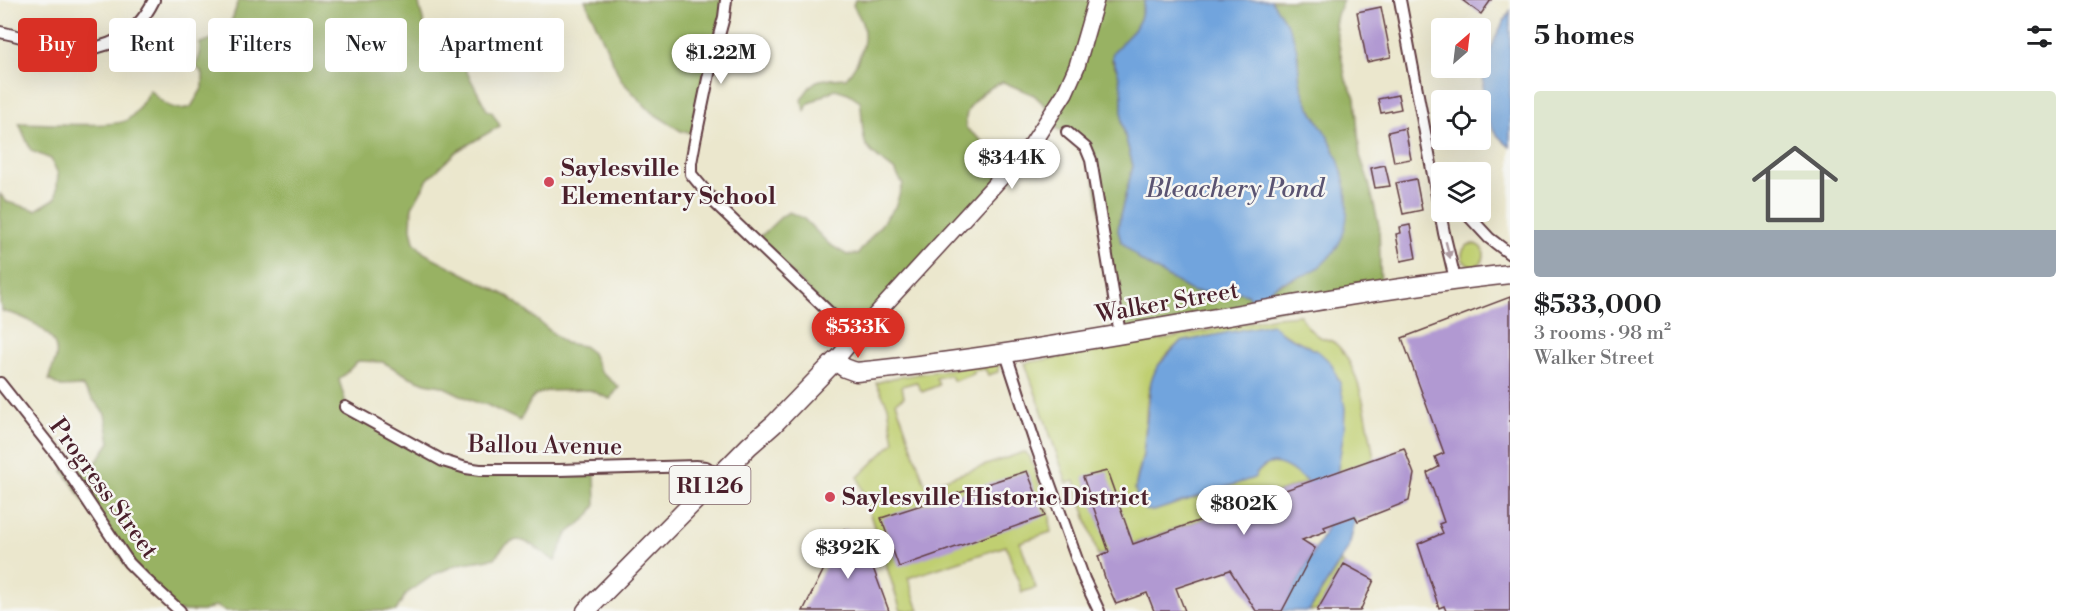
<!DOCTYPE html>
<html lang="en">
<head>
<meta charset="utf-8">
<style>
	:root { --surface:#fff; --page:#f2f2f2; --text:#202124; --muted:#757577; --line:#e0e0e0; --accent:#d93025 }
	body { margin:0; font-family:"Libre Bodoni",serif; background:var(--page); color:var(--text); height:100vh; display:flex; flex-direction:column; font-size:22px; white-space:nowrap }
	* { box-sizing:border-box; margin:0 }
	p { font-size:20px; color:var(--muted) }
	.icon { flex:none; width:33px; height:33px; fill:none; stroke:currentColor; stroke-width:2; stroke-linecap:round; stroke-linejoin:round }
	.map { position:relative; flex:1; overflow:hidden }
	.sheet { display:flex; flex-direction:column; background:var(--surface); width:570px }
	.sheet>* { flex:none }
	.banner { position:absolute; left:18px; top:18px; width:570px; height:54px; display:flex; gap:12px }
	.needle { width:39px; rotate:28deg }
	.fabs { position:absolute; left:1431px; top:18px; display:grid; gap:12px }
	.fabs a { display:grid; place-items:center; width:60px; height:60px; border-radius:6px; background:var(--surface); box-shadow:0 6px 24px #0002; font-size:30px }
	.price { position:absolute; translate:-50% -51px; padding:0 14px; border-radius:21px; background:#fff; color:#222; font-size:20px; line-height:39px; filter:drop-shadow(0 2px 3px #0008) }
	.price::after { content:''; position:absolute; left:50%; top:36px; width:18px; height:14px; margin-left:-9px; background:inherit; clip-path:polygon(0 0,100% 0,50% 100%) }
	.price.current { background:var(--accent); color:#fff }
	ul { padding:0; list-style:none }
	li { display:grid; align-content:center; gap:12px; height:318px; padding:0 24px }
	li+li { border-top:2px solid var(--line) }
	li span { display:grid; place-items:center; height:186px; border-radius:6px; color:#555 }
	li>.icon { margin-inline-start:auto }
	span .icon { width:108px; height:108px; fill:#fffc; stroke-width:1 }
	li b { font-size:26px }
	h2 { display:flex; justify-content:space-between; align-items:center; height:72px; padding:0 24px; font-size:26px }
	.pill { padding:0 21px; border-radius:6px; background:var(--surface); box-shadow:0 6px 24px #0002; font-size:21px; line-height:54px }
	.pill.current { background:var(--accent); color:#fff }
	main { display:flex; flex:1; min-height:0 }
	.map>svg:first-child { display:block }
</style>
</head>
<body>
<main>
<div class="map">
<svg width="1510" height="611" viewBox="0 0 1510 611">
	<rect width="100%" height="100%" fill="#f6f6f2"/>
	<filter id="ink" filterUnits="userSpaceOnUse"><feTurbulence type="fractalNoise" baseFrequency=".0167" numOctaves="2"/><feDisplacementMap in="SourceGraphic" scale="12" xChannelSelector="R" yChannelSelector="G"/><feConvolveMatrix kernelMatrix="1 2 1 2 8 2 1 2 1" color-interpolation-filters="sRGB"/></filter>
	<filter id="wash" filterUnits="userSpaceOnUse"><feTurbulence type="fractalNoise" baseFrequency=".008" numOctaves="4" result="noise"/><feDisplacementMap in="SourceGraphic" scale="24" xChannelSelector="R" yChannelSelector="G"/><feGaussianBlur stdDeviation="1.35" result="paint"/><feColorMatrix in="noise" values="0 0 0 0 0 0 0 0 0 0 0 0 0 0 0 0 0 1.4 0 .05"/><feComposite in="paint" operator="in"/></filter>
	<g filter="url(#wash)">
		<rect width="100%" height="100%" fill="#ebe7cd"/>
		<path fill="#c0cf71" stroke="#85774e" stroke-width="1.5" d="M1462 255a11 11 0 1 1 22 0a11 11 0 1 1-22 0Z
			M1300 315C1305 324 1313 335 1323 338 1328 340 1332 340 1336 344 1360 365 1369 428 1374 459L1337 474 1344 430 1345 408 1319 352 1276 329 1180 342C1168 353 1157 363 1152 379 1144 402 1147 429 1143 453 1141 468 1132 484 1137 499 1140 508 1145 510 1154 511L1254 478C1271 450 1289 467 1307 482L1098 556 1075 481 1067 483 1025 363 1172 338 1275 317Z
			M995 362 999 364 998 372 988 375 985 369 973 371V374L954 381 950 375 936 378 939 385 922 392 916 382 902 386 904 397 896 402 925 484 928 485 1021 453H1026L1030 457 1050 516 1051 532 1020 542 1036 588 1022 592 1006 546 908 578 919 611H901L858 477 894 442 888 406 876 383 893 378Z
			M1340 562 1344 564 1317 611H1309Z"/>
		<path fill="#98b263" stroke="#716847" stroke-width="1.5" d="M238 0H418L432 57 460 59 487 110 492 112 500 126 457 151 428 179 412 207 411 228 414 242 424 253 509 297 565 343 583 346 592 353 600 371 619 387 610 399 590 390 547 391 535 395 531 400 520 421 485 404 475 402 442 386 425 383 408 376 383 362 358 361 339 380 348 410 473 473H595L596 505 588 517 567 534 555 561C530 545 516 525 495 558L459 564 435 574 406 594 396 611H226L215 606 203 611H175L130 572 63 470 93 467 110 442 105 414 82 386 61 387 49 380C49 371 55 365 56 357 60 333 23 314 3 312L0 304V194L7 202 36 210 56 198 58 174 51 159 31 151 19 123C38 123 115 128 127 120 138 113 143 100 150 90 162 103 173 113 191 107L203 87V74L196 66 200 55V43C226 36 232 26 238 0Z
			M585 0H726L695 134 681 131 651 112 621 80Z
			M855 0H1145L1140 19 1134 30 1113 52 1112 61 1118 72 1122 91V124L1133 166 1120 216 1118 231 1121 241 1141 261 1193 292H1240C1257 297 1306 275 1321 265L1347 202 1343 177 1333 146 1308 104 1301 89 1297 70 1298 55 1279 13 1271 0H1343L1337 15 1335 25 1346 80 1355 98 1360 156 1368 179 1379 226 1381 293 1123 335 1090 157 1078 139 1052 126 1051 111 1034 95 1003 82C984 89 962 105 966 128L1012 165 854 337 758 239 782 216 789 212 803 218 829 244 847 255 858 254 895 207 903 184C900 180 898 175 895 171 885 162 873 157 866 145 861 135 863 114 860 101L848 93 835 89 808 104 805 111 801 100C817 73 819 81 846 78 858 65 869 40 862 23 860 17 856 11 853 5Z"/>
		<path fill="#71a4dd" stroke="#5e6284" stroke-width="1.5" d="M1145 0H1271C1282 17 1294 31 1297 52 1299 65 1298 76 1302 89 1308 110 1323 126 1332 145 1347 177 1356 220 1335 250 1329 258 1321 267 1311 272 1295 280 1273 280 1265 298L1251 300 1247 294 1240 292H1193L1141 261 1121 241 1118 231 1120 216 1133 166 1122 124V91L1118 72 1112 57 1113 52 1134 30 1140 19Z
			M1510 11V147C1464 113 1485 51 1510 11Z
			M1271 324 1284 334 1319 352 1331 363 1340 383 1345 408 1344 430 1337 474 1355 521 1349 547 1309 611H1281L1327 528C1322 515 1319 499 1312 487 1309 482 1302 478 1297 474 1281 461 1266 457 1254 478L1154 511 1145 510 1139 504 1135 489 1143 455 1151 381 1157 367 1180 342Z"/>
		<g id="blocks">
			<path fill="#b199d2" d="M1462 0H1491L1481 14Z
				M1381 7 1391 57 1367 62 1357 12Z
				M1398 95 1401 109 1381 113 1378 99Z
				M1405 128 1411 159 1394 162 1388 132Z
				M1385 165 1390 186 1375 188 1371 168Z
				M1416 179 1422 210 1403 214 1396 183Z
				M1410 225 1416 258 1401 261 1396 234 1401 233 1400 227Z
				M1510 297V611H1446L1444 606 1439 608 1418 544 1443 533 1439 524 1444 522 1427 473 1439 467 1435 457 1444 453 1402 338Z
				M1404 448 1414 474 1409 501 1358 521 1355 516 1324 527 1326 531 1302 540 1315 548 1282 611H1256L1230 570 1176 588 1185 611H1154L1147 593 1116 604 1106 581 1098 556 1109 552 1083 477 1107 471 1133 544Z
				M1027 471 1045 516 899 567 881 518Z
				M844 529 862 538 889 611H803Z
				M1344 564 1374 580 1360 611H1317Z"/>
		</g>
	</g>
	<g filter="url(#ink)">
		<use href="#blocks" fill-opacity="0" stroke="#623d43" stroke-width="1.5"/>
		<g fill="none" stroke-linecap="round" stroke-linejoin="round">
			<defs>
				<path id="street" d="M726 0 724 17 710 69 695 141 691 163V174L716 204 855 337
					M1400 0 1444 233 1455 279
					M0 32C41 40 77 61 117 40 133 32 146 16 154 0
					M1067 132 1086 148 1091 160 1120 334
					M1465 212 1489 238 1510 254
					M1006 354 1035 443 1084 579 1099 611
					M0 383 57 455 129 563 145 579 180 611
					M345 407 443 461 466 468 480 470H559L696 466 706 467 719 476"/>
				<path id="secondary" d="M835 361 855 337 1032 144 1065 93 1077 66 1096 0"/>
				<path id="primary" d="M586 611 749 446 774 424 835 361 845 368 856 372C1076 350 1291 298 1510 274"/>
			</defs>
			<use href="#street" stroke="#623d43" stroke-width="14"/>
			<use href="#secondary" stroke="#623d43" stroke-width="18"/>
			<use href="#primary" stroke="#623d43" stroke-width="21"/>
			<use href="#street" stroke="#fff" stroke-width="10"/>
			<use href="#secondary" stroke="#fff" stroke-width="15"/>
			<use href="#primary" stroke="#fff" stroke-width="18"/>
		</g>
		<defs><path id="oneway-solid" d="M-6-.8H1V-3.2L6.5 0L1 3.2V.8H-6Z" transform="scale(1.5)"/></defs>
		<use fill="#ae9aa0" href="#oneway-solid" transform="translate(1448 250) rotate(75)"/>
	</g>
	<g fill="#d1495b" stroke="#f6f6f2" stroke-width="2">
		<circle cx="549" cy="182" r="6"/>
		<circle cx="830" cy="497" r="6"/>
	</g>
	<g text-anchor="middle" stroke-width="5" stroke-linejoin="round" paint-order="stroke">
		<rect fill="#f6f6f2" stroke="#7e6067" stroke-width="1.5" x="669.5" y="466" width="81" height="38" rx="4.5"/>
		<g font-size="22" font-weight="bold" fill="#4a1f2b">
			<text x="710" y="493">RI 126</text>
		</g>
		<g font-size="24" font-weight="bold" fill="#4a1f2b" stroke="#f6f6f2" text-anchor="start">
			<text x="561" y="176">Saylesville<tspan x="561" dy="28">Elementary School</tspan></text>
			<text x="842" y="505">Saylesville Historic District</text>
		</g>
		<g font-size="24" fill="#4a1f2b" stroke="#f6f6f2">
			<text transform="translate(1167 302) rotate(-10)" y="8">Walker Street</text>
			<text transform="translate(545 445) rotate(1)" y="8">Ballou Avenue</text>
			<text transform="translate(104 488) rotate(54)" y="8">Progress Street</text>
		</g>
		<g font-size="26" font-style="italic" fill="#5a5472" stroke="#f6f6f2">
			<text x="1235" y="197">Bleachery Pond</text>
		</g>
	</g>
</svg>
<div class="fabs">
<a><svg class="needle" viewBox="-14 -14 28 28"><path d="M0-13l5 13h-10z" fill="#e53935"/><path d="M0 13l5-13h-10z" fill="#757577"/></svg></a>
<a><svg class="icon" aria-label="locate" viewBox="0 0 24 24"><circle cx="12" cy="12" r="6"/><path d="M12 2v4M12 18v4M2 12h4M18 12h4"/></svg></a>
<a><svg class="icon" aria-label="layers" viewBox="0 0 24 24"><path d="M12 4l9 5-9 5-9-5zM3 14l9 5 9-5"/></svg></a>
</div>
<b class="price" style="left:721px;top:85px">$1.22M</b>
<b class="price" style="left:1012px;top:190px">$344K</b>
<b class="price current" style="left:858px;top:359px">$533K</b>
<b class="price" style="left:1244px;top:536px">$802K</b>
<b class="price" style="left:848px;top:580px">$392K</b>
<div class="banner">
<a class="pill current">Buy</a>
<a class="pill">Rent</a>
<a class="pill">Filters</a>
<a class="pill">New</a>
<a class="pill">Apartment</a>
</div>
</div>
<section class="sheet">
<h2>5 homes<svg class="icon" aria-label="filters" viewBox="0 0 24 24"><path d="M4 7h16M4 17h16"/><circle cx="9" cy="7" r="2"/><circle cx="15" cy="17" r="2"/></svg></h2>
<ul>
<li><span style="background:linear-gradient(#dfe7d0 75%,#9aa5b1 0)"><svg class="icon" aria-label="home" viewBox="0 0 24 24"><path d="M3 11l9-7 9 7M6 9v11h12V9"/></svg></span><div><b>$533,000</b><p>3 rooms · 98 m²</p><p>Walker Street</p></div></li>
</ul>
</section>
</main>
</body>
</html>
